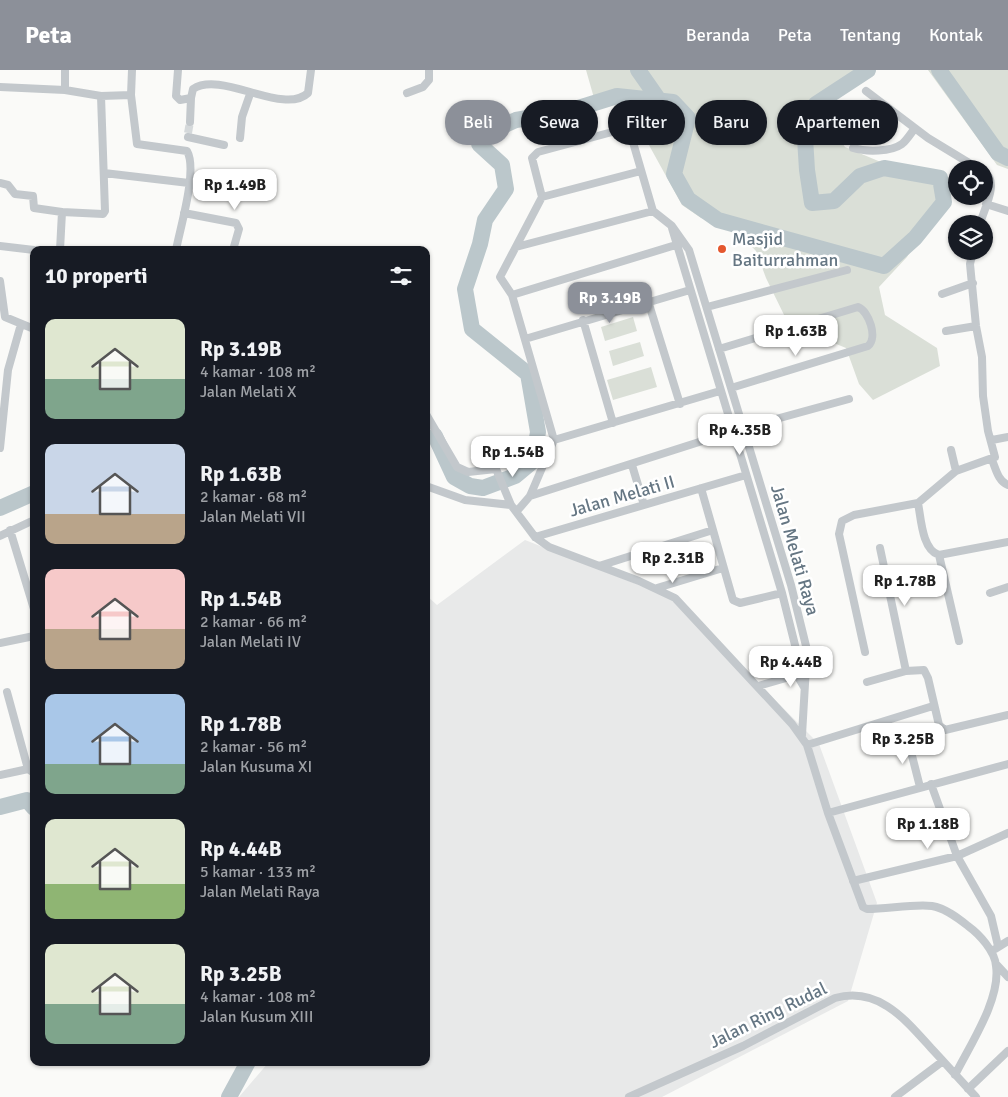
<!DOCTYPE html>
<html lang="id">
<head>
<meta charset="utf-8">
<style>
	:root { --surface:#171b24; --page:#20242c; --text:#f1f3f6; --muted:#9ea1a6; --accent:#8c9099 }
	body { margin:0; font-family:Signika,sans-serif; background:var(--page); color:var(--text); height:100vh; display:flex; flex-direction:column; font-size:19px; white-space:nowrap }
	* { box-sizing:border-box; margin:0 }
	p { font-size:16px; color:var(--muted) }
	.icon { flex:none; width:28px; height:28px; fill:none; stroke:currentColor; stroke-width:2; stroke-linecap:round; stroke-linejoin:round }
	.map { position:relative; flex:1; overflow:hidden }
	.sheet { position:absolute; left:30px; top:176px; width:400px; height:820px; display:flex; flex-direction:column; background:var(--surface); border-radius:10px; box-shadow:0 1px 4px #0004 }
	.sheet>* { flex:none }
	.hud { position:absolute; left:445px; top:30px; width:475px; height:45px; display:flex; gap:10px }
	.tools { position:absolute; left:948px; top:90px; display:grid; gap:10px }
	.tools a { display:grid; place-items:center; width:45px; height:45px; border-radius:50%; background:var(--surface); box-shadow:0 1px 4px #0004; font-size:25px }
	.price { position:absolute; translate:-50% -42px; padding:0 11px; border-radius:10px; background:#fff; color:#222; font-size:16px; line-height:32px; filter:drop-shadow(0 1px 2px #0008) }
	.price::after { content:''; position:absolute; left:50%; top:30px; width:15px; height:11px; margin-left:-8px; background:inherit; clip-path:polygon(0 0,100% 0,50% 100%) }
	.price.selected { background:var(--accent); color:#fff }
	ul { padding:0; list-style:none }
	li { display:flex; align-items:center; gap:15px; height:125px; padding:0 15px }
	li span { display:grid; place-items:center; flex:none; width:140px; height:100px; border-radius:10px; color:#555 }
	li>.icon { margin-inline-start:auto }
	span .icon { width:60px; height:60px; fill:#fffc; stroke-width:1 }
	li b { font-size:21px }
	h2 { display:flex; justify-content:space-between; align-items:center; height:60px; padding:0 15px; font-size:21px }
	.tag { padding:0 18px; border-radius:22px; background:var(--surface); box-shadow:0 1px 4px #0004; font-size:18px; line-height:45px }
	.tag.selected { background:var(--accent); color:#fff }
	header { display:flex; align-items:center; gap:30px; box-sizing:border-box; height:70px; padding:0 25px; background:var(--accent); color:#fff }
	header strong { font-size:24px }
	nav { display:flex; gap:28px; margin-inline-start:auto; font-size:18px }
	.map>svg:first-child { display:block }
</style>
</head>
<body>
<header>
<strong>Peta</strong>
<nav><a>Beranda</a><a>Peta</a><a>Tentang</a><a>Kontak</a></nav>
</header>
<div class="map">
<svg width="1008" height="1027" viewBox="0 0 1008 1027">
	<rect width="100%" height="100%" fill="#fafaf8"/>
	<path fill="#e8e9e9" d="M525 470 674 529 819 674 877 833 848 931 662 1027H239L268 993 426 992V525L437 535Z"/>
	<path fill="#dadfd7" d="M586 0H867L839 17 825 46 845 77 945 119 907 187 879 217 885 245 937 278 940 296 873 330 859 314 846 278 824 269 804 273 787 251 766 208 756 181 734 158 701 148 682 135 639 57 616 36 594 28Z
		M928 0H1008V99L997 95Z
		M633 247 637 261 605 271 601 257Z
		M640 272 644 286 613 296 609 281Z
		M651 297 657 317 613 330 607 310Z"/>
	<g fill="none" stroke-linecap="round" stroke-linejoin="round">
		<path stroke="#bbc7cb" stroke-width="16" d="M638 0 659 30
			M939 0 998 83 1008 88
			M435 366 454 407 470 416 483 418 515 406 533 391 538 362 528 304 472 259 465 219 480 174 485 150 506 119 502 95 479 74 500 57 516 50 572 40 617 26 673 32 688 48 674 104 688 129 718 150 884 196 915 168 944 132 940 108 884 98 860 106 834 131 812 133 807 100 805 68 816 34 868 0
			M0 438 34 423
			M0 737 27 730 34 738
			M229 1027 248 992"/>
		<path stroke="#d5d9db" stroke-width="8" stroke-dasharray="8 4" stroke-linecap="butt" d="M188 63 190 52"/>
		<path stroke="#c3c8cc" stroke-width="8" d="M65 0V20
			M178 0 176 26 180 30 191 28 193 19C221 0 284 46 308 23L311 0
			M0 17 65 20 101 26 131 25 132 0
			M866 21 928 68 979 99
			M407 23 423 17 429 10V0
			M131 25 137 74 187 81C198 100 180 158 176 180
			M190 52 191 28
			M188 67 224 75
			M240 68 242 47 250 24
			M853 78C866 82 891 82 902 74 907 70 911 63 915 58
			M104 103 189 113
			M0 113 8 115 15 124 33 126 34 138 62 142 60 180
			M542 127 641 101
			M986 134 1008 141
			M62 142 103 144 105 141 101 26
			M184 143 236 153 239 159 233 180
			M980 154C984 138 1000 112 984 102
			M672 158 782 523 797 583V605L804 617
			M0 176 34 180
			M516 177 653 141
			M0 211 5 247 34 259
			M942 224 973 213
			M512 225 679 174
			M648 231 680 334
			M707 237 847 200
			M583 250 613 353
			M946 261 976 256
			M525 269 690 220
			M719 279 858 237C869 241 878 268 868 276L731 318
			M426 344 457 397 468 402 496 399 511 435
			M554 370 720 321
			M992 370 1008 367
			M0 378 8 300 21 254
			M951 380 956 401
			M992 390C996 399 998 411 1008 415
			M632 395 644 435
			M426 416 465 430 511 435 535 467 549 477 639 511 675 528 792 654 807 675 828 743 863 837 867 839C888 839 912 834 932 836 945 838 958 848 968 856 979 864 995 881 996 896 1001 929 970 975 955 1005
			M701 418 733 530 740 533 782 523
			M530 426 743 358 849 329
			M918 433C921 448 922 480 939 485
			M517 441 530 426 554 370 512 225 500 207 542 127 532 88 538 82 627 58 630 62 653 141 672 156 689 180 791 515 807 580 802 665
			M10 460 34 539
			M0 466 34 450
			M535 467 746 405
			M880 478 906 601
			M939 485 959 571
			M939 485 1008 472
			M599 496 713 460
			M657 518 723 498
			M990 523 1008 517
			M0 573 34 566
			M865 582 839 464 842 451 854 445 918 433 956 401 995 387 988 361 983 326 982 287 976 256 970 194 973 181
			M867 612 906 601 924 600 928 608 939 655 945 660 1008 645
			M758 616 800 604
			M7 622 28 699
			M907 666 920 717
			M807 675 933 636
			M0 705 28 699 34 703
			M931 714 957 786 991 846 998 876
			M828 743 1008 694
			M853 811 957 786 1008 763
			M995 879 1008 871
			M996 894 1008 907
			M968 1019 1008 981
			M629 1027 743 976 835 928C878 916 905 949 931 978 946 994 961 1011 976 1027
			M895 1027 943 991"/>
	</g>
	<circle fill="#e4572e" stroke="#fff" stroke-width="2" cx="722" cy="179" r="5"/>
	<g text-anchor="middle" stroke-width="5" stroke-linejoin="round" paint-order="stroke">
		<g font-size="18" fill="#657683" stroke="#fff" text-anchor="start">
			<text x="732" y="175">Masjid<tspan x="732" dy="21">Baiturrahman</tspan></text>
		</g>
		<g font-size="18" fill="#657683" stroke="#fff">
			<text transform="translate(622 426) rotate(-16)" y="6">Jalan Melati II</text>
			<text transform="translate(795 480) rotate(74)" y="6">Jalan Melati Raya</text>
			<text transform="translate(768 945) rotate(-26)" y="6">Jalan Ring Rudal</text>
		</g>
	</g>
</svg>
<div class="tools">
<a><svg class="icon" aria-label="locate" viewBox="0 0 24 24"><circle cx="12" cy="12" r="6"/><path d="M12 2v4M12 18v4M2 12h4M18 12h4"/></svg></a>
<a><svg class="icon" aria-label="layers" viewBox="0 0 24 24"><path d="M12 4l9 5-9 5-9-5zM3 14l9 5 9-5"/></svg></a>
</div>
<b class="price" style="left:235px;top:141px">Rp 1.49B</b>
<b class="price selected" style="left:610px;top:254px">Rp 3.19B</b>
<b class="price" style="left:796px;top:287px">Rp 1.63B</b>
<b class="price" style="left:740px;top:386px">Rp 4.35B</b>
<b class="price" style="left:513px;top:408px">Rp 1.54B</b>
<b class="price" style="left:673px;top:514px">Rp 2.31B</b>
<b class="price" style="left:905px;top:537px">Rp 1.78B</b>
<b class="price" style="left:791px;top:618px">Rp 4.44B</b>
<b class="price" style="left:903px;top:695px">Rp 3.25B</b>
<b class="price" style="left:928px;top:780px">Rp 1.18B</b>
<div class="hud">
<a class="tag selected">Beli</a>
<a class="tag">Sewa</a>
<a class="tag">Filter</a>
<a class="tag">Baru</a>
<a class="tag">Apartemen</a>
</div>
<section class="sheet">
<h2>10 properti<svg class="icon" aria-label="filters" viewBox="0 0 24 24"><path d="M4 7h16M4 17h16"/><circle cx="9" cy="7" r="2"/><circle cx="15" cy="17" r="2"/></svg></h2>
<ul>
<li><span style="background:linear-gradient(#dfe7d0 60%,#7fa58c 0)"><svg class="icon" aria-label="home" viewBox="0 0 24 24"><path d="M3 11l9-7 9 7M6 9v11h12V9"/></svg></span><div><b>Rp 3.19B</b><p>4 kamar · 108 m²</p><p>Jalan Melati X</p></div></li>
<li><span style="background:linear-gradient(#c9d6e8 70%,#b9a48a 0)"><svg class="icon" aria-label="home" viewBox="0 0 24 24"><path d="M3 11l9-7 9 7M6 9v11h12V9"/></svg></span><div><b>Rp 1.63B</b><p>2 kamar · 68 m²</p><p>Jalan Melati VII</p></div></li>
<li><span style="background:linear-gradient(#f6c9c9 60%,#b9a48a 0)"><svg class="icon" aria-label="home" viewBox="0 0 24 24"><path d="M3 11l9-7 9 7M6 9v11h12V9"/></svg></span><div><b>Rp 1.54B</b><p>2 kamar · 66 m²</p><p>Jalan Melati IV</p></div></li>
<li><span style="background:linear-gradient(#a9c7e8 70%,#7fa58c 0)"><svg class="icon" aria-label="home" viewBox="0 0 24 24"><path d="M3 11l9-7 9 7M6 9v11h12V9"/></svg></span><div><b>Rp 1.78B</b><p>2 kamar · 56 m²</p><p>Jalan Kusuma XI</p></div></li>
<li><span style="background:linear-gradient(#dfe7d0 65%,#8fb573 0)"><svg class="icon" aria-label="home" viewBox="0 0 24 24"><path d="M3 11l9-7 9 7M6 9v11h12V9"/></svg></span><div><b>Rp 4.44B</b><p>5 kamar · 133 m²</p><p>Jalan Melati Raya</p></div></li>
<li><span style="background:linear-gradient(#dfe7d0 60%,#7fa58c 0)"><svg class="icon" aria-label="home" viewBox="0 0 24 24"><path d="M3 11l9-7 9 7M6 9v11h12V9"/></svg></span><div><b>Rp 3.25B</b><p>4 kamar · 108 m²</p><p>Jalan Kusum XIII</p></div></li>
</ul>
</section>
</div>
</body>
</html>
